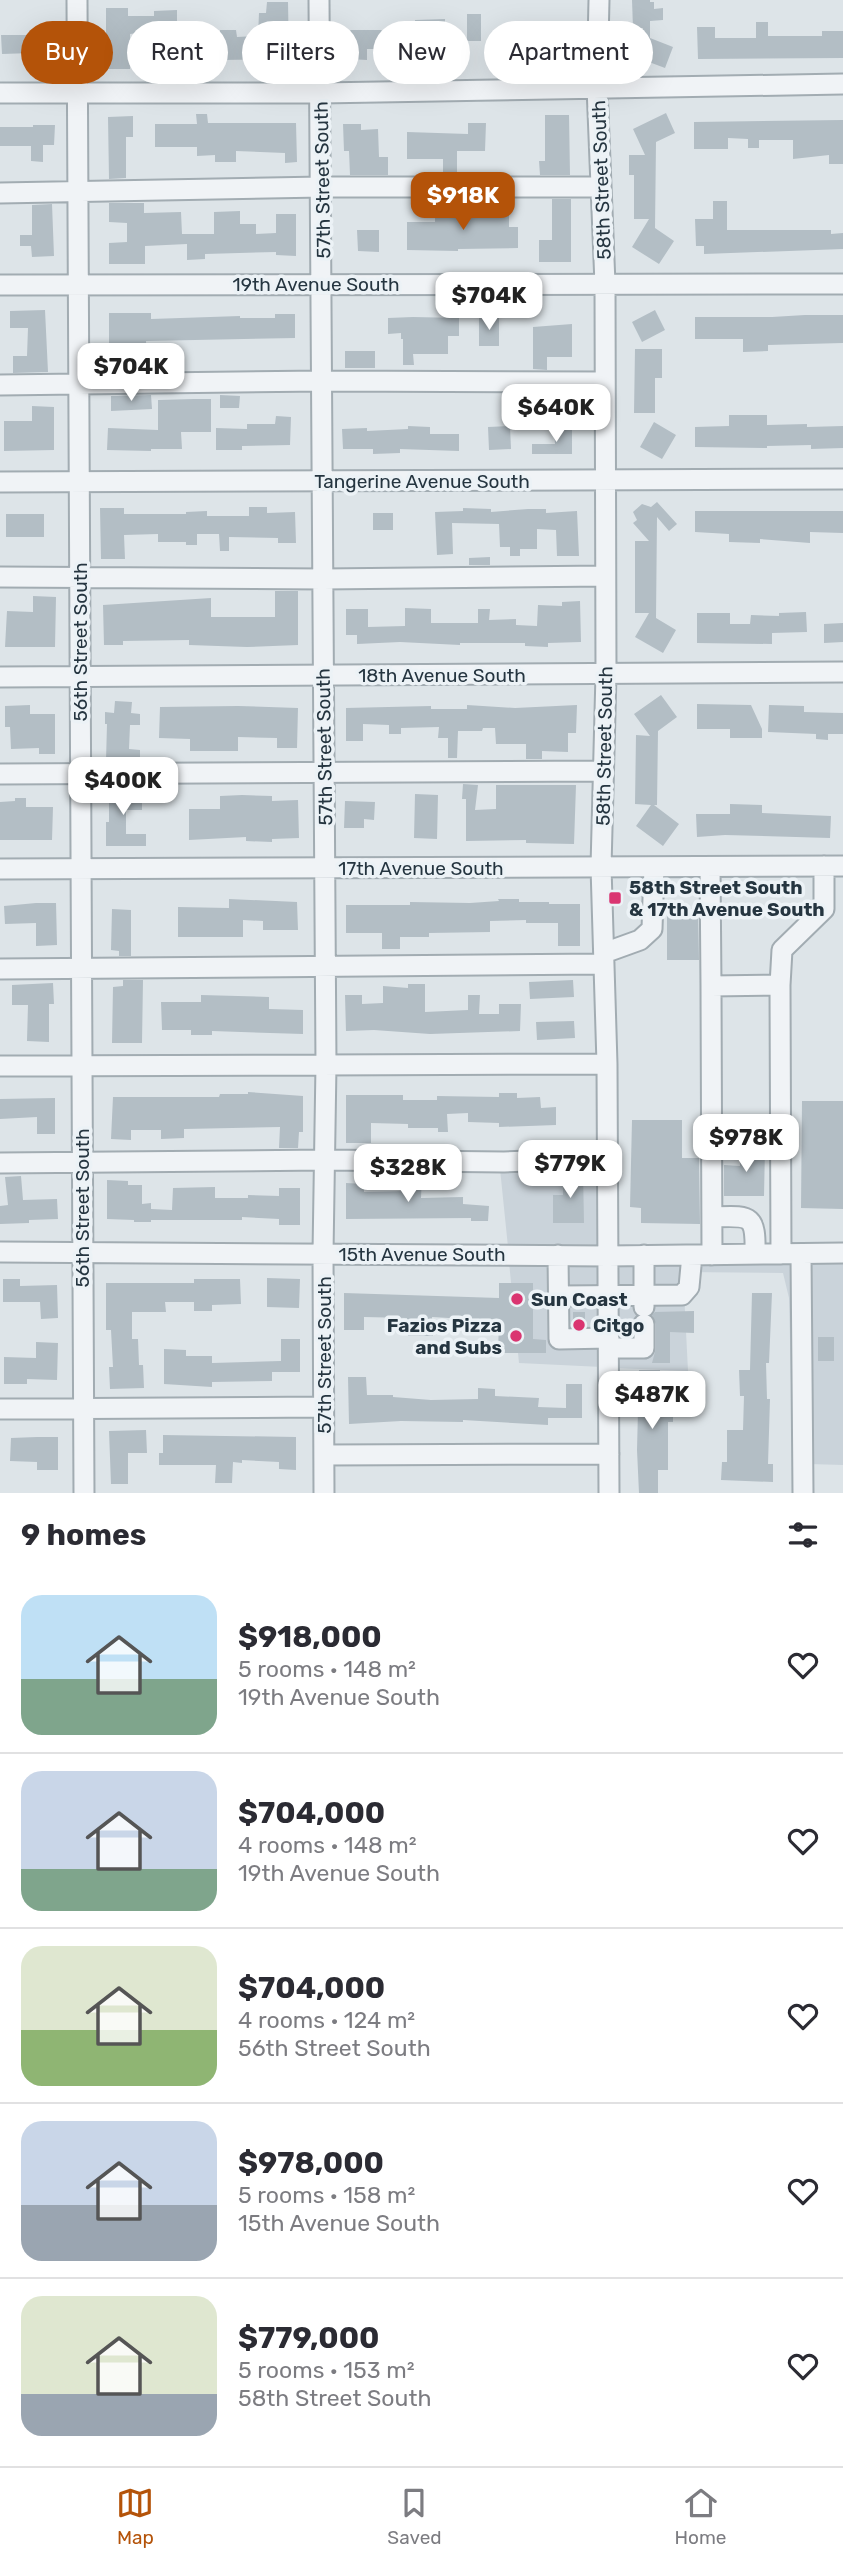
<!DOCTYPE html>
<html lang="en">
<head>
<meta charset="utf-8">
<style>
	:root { --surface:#fff; --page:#f2f2f3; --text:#2b2b33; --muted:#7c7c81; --line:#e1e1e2; --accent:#b45309 }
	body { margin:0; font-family:Rubik,sans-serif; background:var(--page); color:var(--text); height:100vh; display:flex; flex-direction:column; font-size:26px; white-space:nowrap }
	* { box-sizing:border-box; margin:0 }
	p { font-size:23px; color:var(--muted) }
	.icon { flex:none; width:38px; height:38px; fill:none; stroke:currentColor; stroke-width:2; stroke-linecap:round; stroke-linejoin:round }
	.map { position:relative; height:1493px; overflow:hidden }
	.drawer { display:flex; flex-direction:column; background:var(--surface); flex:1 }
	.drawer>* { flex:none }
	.guide { position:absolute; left:21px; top:21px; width:802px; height:63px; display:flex; gap:14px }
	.price { position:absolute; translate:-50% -60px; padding:0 16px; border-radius:14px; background:#fff; color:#222; font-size:23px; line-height:46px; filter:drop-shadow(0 2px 4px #0008) }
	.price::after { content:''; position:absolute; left:50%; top:42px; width:21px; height:16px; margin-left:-10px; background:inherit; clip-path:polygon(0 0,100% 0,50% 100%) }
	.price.current { background:var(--accent); color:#fff }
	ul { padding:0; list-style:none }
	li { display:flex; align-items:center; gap:21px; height:175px; padding:0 21px }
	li+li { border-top:2px solid var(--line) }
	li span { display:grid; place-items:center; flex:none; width:196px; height:140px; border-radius:21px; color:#555 }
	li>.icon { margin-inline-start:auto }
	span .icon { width:84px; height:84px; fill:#fffc; stroke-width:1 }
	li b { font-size:30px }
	h2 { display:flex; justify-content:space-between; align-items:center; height:84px; padding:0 21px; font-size:30px }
	.tag { padding:0 24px; border-radius:32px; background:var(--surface); box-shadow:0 7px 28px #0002; font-size:24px; line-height:63px }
	.tag.current { background:var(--accent); color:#fff }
	.dock { display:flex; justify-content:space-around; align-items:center; height:98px; border-top:2px solid var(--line); background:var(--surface); font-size:19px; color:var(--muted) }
	.dock a { display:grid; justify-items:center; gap:4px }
	.dock .current { color:var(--accent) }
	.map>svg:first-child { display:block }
</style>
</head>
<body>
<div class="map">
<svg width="843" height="1493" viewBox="0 0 843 1493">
	<rect width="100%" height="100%" fill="#dde4e8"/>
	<path fill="#cad3da" d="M601 1155 602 1248 508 1247 499 1159Z
		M794 1261 793 1464 789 1298 783 1273 683 1272 688 1371 615 1368V1263Z
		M808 1261H843V1465L809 1464Z
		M509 1262 602 1263V1367L519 1363Z"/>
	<path fill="#b3bec5" d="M632 0H650V2H654V9L663 8V20L650 21V38L673 47 665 68 633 56 643 28H633Z
		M267 2H288L289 59 220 60V30H236L237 37 258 36 259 13H266Z
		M106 8H128V16H154V11L177 10V39H198V63H183V48L164 62 158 53 161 51V31L138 32V33L130 34V69H103V50H106Z
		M467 14H481V41H467Z
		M445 19V37H455L456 57 406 56V38H416L415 20Z
		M756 22H768V36H822V31H843V58L698 59 697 27H715V38H756Z
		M349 30H385V49H367V60L349 59Z
		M1 35H48V61H32V53L2 54Z
		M492 39H515V60H492Z
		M536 41H566L567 66 546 67V58H536Z
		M666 113 675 133 656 142 655 228 674 241 659 264 632 247 649 219H634V175H629V155H645L633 129Z
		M196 114H207L208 123H296L297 162 285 163V153L236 151V162H215V155L197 156V147H155V124H197Z
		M545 115H569L570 175H540L539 161H545Z
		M133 116V137H126V178L109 179 108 117Z
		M843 120V164H829V155L793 159V140H759V148H748V139L728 138V149H694V122Z
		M468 123H486L485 151H457V175H443V159H407V132L468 134Z
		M343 124H361V130L378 129 379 157H388V175H350L349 151H344Z
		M33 125H55L54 145H43V162L31 161V146H0V127H33Z
		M552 199H571V262H539V240H552Z
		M713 201H727V230H831V234L843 233V249L704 254V246H696L695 219H713Z
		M109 203H144V213L181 212 182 234H214V212L240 211V224H256V234L276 233V214H296V256L276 255V252L205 254V259L187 260V244L145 246V264H109V243L127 242V223L109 222Z
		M52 204 54 256 32 257 31 246H20V235H32V205Z
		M492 206H509V227H518V248L458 249V251L407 250V222H435V207H458V216H492Z
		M357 230H379V252L358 251Z
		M45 310 48 372 13 373V356H27L28 328H10V311Z
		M655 310 665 330 642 342 632 322Z
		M109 313H151V319L240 316V318H275V314H295V338L146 341 147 371H109Z
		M805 315H843V343L768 345V351L743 352V339H695V317H772Z
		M413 317 459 318V336H448V354H413L414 365H403V339H401V333L388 334V318Z
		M479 317H499V346H479Z
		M572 324V357H547V370L533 369V327Z
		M635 349H662V378H655V413H634Z
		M345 351H375V368H345Z
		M151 395 152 409 111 411V396Z
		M220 395 240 396 239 408H220Z
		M194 399H211V432H181L182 449H151V451L107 450 108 428 158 430V400Z
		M32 406 54 407V450L4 451V421H32Z
		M729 415H767V425L807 424V427L843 426V448L811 449V445L767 446V448L695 447V427L729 426Z
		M276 416 291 417 290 445 242 446V450H216V428L247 429V424H275Z
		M654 422 676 435 662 459 640 447Z
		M408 426 430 427V434H459V451L400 449V453L373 454V449H343L342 429 367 428V431L408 429Z
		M510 426 511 449 489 450 488 427Z
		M554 430H572V454H532V444H555Z
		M657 502 677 524 669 531 657 517 656 618 676 630 663 653 635 637 649 613H635V541H649L633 523 637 520 633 512 642 504 651 507Z
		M249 507H267V513L295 512 296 543H278V538L229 537V551H220L219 534H197V545H186V542H158V534L124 535 125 559H101L100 508H124V514H186V512L207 511V516H249Z
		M463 508 491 509V512L528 509H546V513L577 511 579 556H557L556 530 537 529V549H520V556H510V547H500L499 524 452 523 453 554 437 555 435 512 463 511Z
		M695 511H843V533L810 532V543L760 539V543L729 542V534L695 532Z
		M373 513H393V530H373Z
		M6 514H44V537H6Z
		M490 557V565H469V558Z
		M275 591H298V645L247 647 189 645V640L123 641V645H104L103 605 211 598V617H275Z
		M33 596 56 597 55 647H5L7 611 33 612Z
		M580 601 581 642 548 643V647L525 646V643H460V645L400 642 357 644V635H346V609H368V627L405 626V608L431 609V623H478V609H490L489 620 516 619V625L537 626 538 605 562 606V602Z
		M806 612 807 632 772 633V644L697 643V613H730V624H750L751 615 779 616V613Z
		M843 623V642L824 643V624Z
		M661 695 677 717 658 731 657 805H654L679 824 663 846 636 826 651 805 635 804 636 735 650 736 634 714Z
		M115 701 132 702 131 713 140 714V725H130L129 749 140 750V761H106L107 724H105V712L114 713Z
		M697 704 751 705 762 729V738H730V729H697Z
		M30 705V714H55V754H39V748L11 749 10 727H5V706Z
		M467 705 515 708 577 705 576 733H568V752L542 751V759H526V744H496L495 728H483L482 731H458L457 758H448V738H438L439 727 401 728V734H389V725L363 724V741H346V708L431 706V709H467Z
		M769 705 804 706V712L843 713V734H828V740L816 739V734L768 732Z
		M238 706 298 708 297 748H277V738L238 737V751H190V739L159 738 160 707Z
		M463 784 478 785 475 810 496 809V785H576L574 844 526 843V840L466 841V799H462Z
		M109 786H131V793H142V810H126V834H146V846H106V822H109Z
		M415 794 438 795 437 839 414 838Z
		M242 795 272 796V801L298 800 299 838 272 839V842L246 841V837L189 840V809H220V796Z
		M15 798H26V807H53L52 840H0V802L15 801Z
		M345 801 375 802 374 820 364 819V828H344Z
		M730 804 762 805V813L831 816 830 838 725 835 697 837 696 814H730Z
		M229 899 297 902 298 930H263V921L243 920V937H178V907L229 908Z
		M498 899H519V902H549V904H580V946H558V923H526V920L490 921V932L429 933V937H400V949H382V933H346V905H410V902L470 903 499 901Z
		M36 903H56L57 945 36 946V923L5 924 4 906Z
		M667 907 698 908 699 960H667Z
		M112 909 131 910V956H119V951L111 950Z
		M123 980H143L142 1043H112L113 987 123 986Z
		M573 980 574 997 530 999 529 982Z
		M53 983 54 1004H49V1042L27 1041 28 1005H12V985Z
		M408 984H425V1012L468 1010V995H480L479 1014H499V1004H521L520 1031 430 1034 374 1030 346 1031 345 995H362V1004L383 1003V986L408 988Z
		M201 995 269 997V1009L303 1010V1034L212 1031V1035H191V1030H162L161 1002H201Z
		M574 1021 575 1038 537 1040 536 1022Z
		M248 1092 303 1096V1132H299L298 1148H279L280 1127 184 1129V1138L161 1139V1130H131V1140L111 1139 113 1097H219L220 1094H248Z
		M499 1093H517V1098L540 1097 541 1108 556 1107V1125L499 1127V1123L468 1122V1113L447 1114 448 1132H438V1128H408V1124L371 1123V1143H346V1095H403V1100H437V1096L499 1097Z
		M55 1098V1134H37V1117L0 1119V1099Z
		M802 1101H843V1209L801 1208Z
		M632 1120H682V1158H699L700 1224 641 1223V1208L630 1207Z
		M740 1146 765 1147 764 1196H724V1165L740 1166Z
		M583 1171 584 1223H553V1195H563V1172Z
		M409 1174H422L421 1198 463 1197V1204L489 1206 488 1221H471V1218L346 1219V1183L364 1184V1192L409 1191Z
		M21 1176 23 1200 57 1199 58 1219 29 1220V1223L0 1224V1206L8 1205 5 1177Z
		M107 1180 128 1181V1185H142V1204L151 1203V1209L172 1210 173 1188 215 1187V1198H248V1195L279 1196V1188H300V1225H279V1219L242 1217V1220H151V1222H134V1220L107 1219Z
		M267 1278 300 1279 299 1308 267 1307Z
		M3 1279H20V1286L57 1285 58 1318 41 1319 40 1302H3Z
		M194 1279H240L241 1304 212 1305V1311H194V1302H165L166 1312H132V1339H138L139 1365H143L144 1388 110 1389 109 1367H113L111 1330H106V1283H194Z
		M499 1283H533V1339L546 1340V1353H498L499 1321 432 1317 433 1336H408L407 1318 364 1317V1330H344V1293L499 1298Z
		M752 1293H772L769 1363H766L767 1399H770L768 1464H773V1482L721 1480 722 1462H727V1430H743L744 1396H740L739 1370H750Z
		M694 1311V1333L670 1332V1363H652L656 1348V1324L652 1315 655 1312Z
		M573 1312H585V1326H573Z
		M818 1337H834V1361H818Z
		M281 1339H300V1372H272V1381L212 1382V1387L164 1384V1349L186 1350V1356H212V1363L281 1361Z
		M36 1342 58 1343 57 1380 27 1379V1384H4V1357L36 1358Z
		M639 1370H660V1403L673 1404V1422H668V1470H658V1493H639L637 1450Z
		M348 1377H366L367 1395H393V1397L431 1400 478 1399V1388L495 1389V1396L539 1398 538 1407 566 1408V1384H582V1418H548V1425L463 1420V1422L401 1421 349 1424Z
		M146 1430 147 1453H128V1484H111L109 1431Z
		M163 1435 296 1437V1470L279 1469V1462L242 1460V1463L233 1462 232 1483H215L216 1465H159V1453H163Z
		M37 1437H58V1470H37V1462L10 1461 11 1438Z"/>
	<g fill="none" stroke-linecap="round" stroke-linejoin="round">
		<defs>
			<path id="minor" d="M77 0 84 1493
				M319 0 326 1065 323 1253 324 1493
				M599 0 597 87 605 284 606 674 601 867 607 1064 609 1493
				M0 93H321L843 84
				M0 193 322 187H601
				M0 285 843 284
				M0 385 323 381 605 382
				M0 482 843 479
				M0 577 323 579 605 576
				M0 677 843 672
				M0 774 603 771
				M710 867 711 986
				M0 869 843 866
				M604 953 640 940 652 929 654 867
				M0 969 604 964
				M780 985 782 950 824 909V866
				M0 1066 607 1064
				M711 1131H779
				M0 1163 325 1160 504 1162 608 1158
				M712 1217C750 1216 756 1213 755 1254
				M0 1252 608 1256 843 1253
				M801 1254 803 1493
				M558 1255 559 1339 609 1338
				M644 1255V1307
				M712 1255 711 986 780 985 781 1254
				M559 1296 682 1295 689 1287 692 1255
				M609 1348H644V1324
				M0 1409 323 1407
				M324 1455 609 1454"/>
		</defs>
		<use href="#minor" stroke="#a2acb2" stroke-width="23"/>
		<use href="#minor" stroke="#f0f3f6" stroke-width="19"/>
	</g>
	<g fill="#da3571" stroke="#ecf2f6" stroke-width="2.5">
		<rect x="608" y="891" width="14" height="14" rx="3.5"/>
		<circle cx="517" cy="1299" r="7"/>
		<circle cx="579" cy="1325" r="7"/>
		<circle cx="516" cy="1336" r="7"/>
	</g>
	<g text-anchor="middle" stroke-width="7" stroke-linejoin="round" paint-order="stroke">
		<g font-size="19" fill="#253540" stroke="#ecf2f6">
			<text transform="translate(322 180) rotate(-91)" y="7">57th Street South</text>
			<text transform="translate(601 180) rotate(-92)" y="7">58th Street South</text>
			<text x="316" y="291">19th Avenue South</text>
			<text x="422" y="488">Tangerine Avenue South</text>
			<text transform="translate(80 642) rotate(-90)" y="7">56th Street South</text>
			<text x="442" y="682">18th Avenue South</text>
			<text transform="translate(604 746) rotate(-89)" y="7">58th Street South</text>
			<text transform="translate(324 747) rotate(-91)" y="7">57th Street South</text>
			<text x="421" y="875">17th Avenue South</text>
			<text transform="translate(82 1208) rotate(-90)" y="7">56th Street South</text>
			<text x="422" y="1261">15th Avenue South</text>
			<text transform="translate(324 1355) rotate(-90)" y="7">57th Street South</text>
		</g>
		<g font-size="19" font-weight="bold" fill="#253540" stroke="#ecf2f6" text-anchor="start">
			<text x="629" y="894">58th Street South<tspan x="629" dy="22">&amp; 17th Avenue South</tspan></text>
			<text x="531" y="1306">Sun Coast</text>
			<text x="502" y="1332" text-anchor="end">Fazios Pizza<tspan x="502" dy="22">and Subs</tspan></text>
			<text x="593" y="1332">Citgo</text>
		</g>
	</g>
</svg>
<b class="price current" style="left:463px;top:232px">$918K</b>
<b class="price" style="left:489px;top:332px">$704K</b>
<b class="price" style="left:131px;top:403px">$704K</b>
<b class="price" style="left:556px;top:444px">$640K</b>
<b class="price" style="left:123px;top:817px">$400K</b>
<b class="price" style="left:746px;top:1174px">$978K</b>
<b class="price" style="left:570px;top:1200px">$779K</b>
<b class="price" style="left:408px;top:1204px">$328K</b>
<b class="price" style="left:652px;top:1431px">$487K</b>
<div class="guide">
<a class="tag current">Buy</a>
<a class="tag">Rent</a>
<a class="tag">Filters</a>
<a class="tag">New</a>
<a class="tag">Apartment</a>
</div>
</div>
<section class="drawer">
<h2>9 homes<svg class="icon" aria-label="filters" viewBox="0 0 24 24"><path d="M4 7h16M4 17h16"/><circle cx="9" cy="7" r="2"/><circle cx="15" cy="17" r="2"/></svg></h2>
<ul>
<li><span style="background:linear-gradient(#bfe0f5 60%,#7fa58c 0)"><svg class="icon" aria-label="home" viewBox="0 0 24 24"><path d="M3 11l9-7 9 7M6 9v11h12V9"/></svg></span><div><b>$918,000</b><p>5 rooms · 148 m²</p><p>19th Avenue South</p></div><svg class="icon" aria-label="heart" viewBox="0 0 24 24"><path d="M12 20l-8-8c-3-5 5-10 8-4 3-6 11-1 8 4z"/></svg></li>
<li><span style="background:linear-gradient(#c9d6e8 70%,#7fa58c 0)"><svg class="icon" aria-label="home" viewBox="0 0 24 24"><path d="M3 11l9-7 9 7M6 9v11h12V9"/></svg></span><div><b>$704,000</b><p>4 rooms · 148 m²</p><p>19th Avenue South</p></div><svg class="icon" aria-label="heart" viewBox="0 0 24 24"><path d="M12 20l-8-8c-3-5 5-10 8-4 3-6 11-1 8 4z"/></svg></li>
<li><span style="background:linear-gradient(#dfe7d0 60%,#8fb573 0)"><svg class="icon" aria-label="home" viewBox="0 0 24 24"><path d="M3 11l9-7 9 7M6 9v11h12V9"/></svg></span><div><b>$704,000</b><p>4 rooms · 124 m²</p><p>56th Street South</p></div><svg class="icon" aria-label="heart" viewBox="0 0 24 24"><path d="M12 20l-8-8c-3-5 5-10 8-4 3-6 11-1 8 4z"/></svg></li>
<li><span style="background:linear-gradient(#c9d6e8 60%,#9aa5b1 0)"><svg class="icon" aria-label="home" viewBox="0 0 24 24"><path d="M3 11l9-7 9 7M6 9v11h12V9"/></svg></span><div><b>$978,000</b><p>5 rooms · 158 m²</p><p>15th Avenue South</p></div><svg class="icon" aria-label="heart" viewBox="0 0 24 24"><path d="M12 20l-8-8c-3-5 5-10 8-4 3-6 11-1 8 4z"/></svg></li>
<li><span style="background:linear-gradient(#dfe7d0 70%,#9aa5b1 0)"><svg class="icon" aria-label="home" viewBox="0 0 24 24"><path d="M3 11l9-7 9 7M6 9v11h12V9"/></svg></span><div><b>$779,000</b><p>5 rooms · 153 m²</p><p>58th Street South</p></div><svg class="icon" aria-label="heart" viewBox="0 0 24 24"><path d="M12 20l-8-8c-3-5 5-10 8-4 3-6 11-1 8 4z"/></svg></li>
</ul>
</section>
<nav class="dock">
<a class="current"><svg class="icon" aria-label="map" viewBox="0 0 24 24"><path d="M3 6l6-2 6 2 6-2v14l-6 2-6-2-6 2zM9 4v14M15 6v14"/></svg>Map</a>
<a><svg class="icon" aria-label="saved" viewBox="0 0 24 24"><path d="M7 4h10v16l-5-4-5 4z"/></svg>Saved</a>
<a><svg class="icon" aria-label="home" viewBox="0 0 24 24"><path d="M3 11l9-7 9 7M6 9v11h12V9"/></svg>Home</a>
</nav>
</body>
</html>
